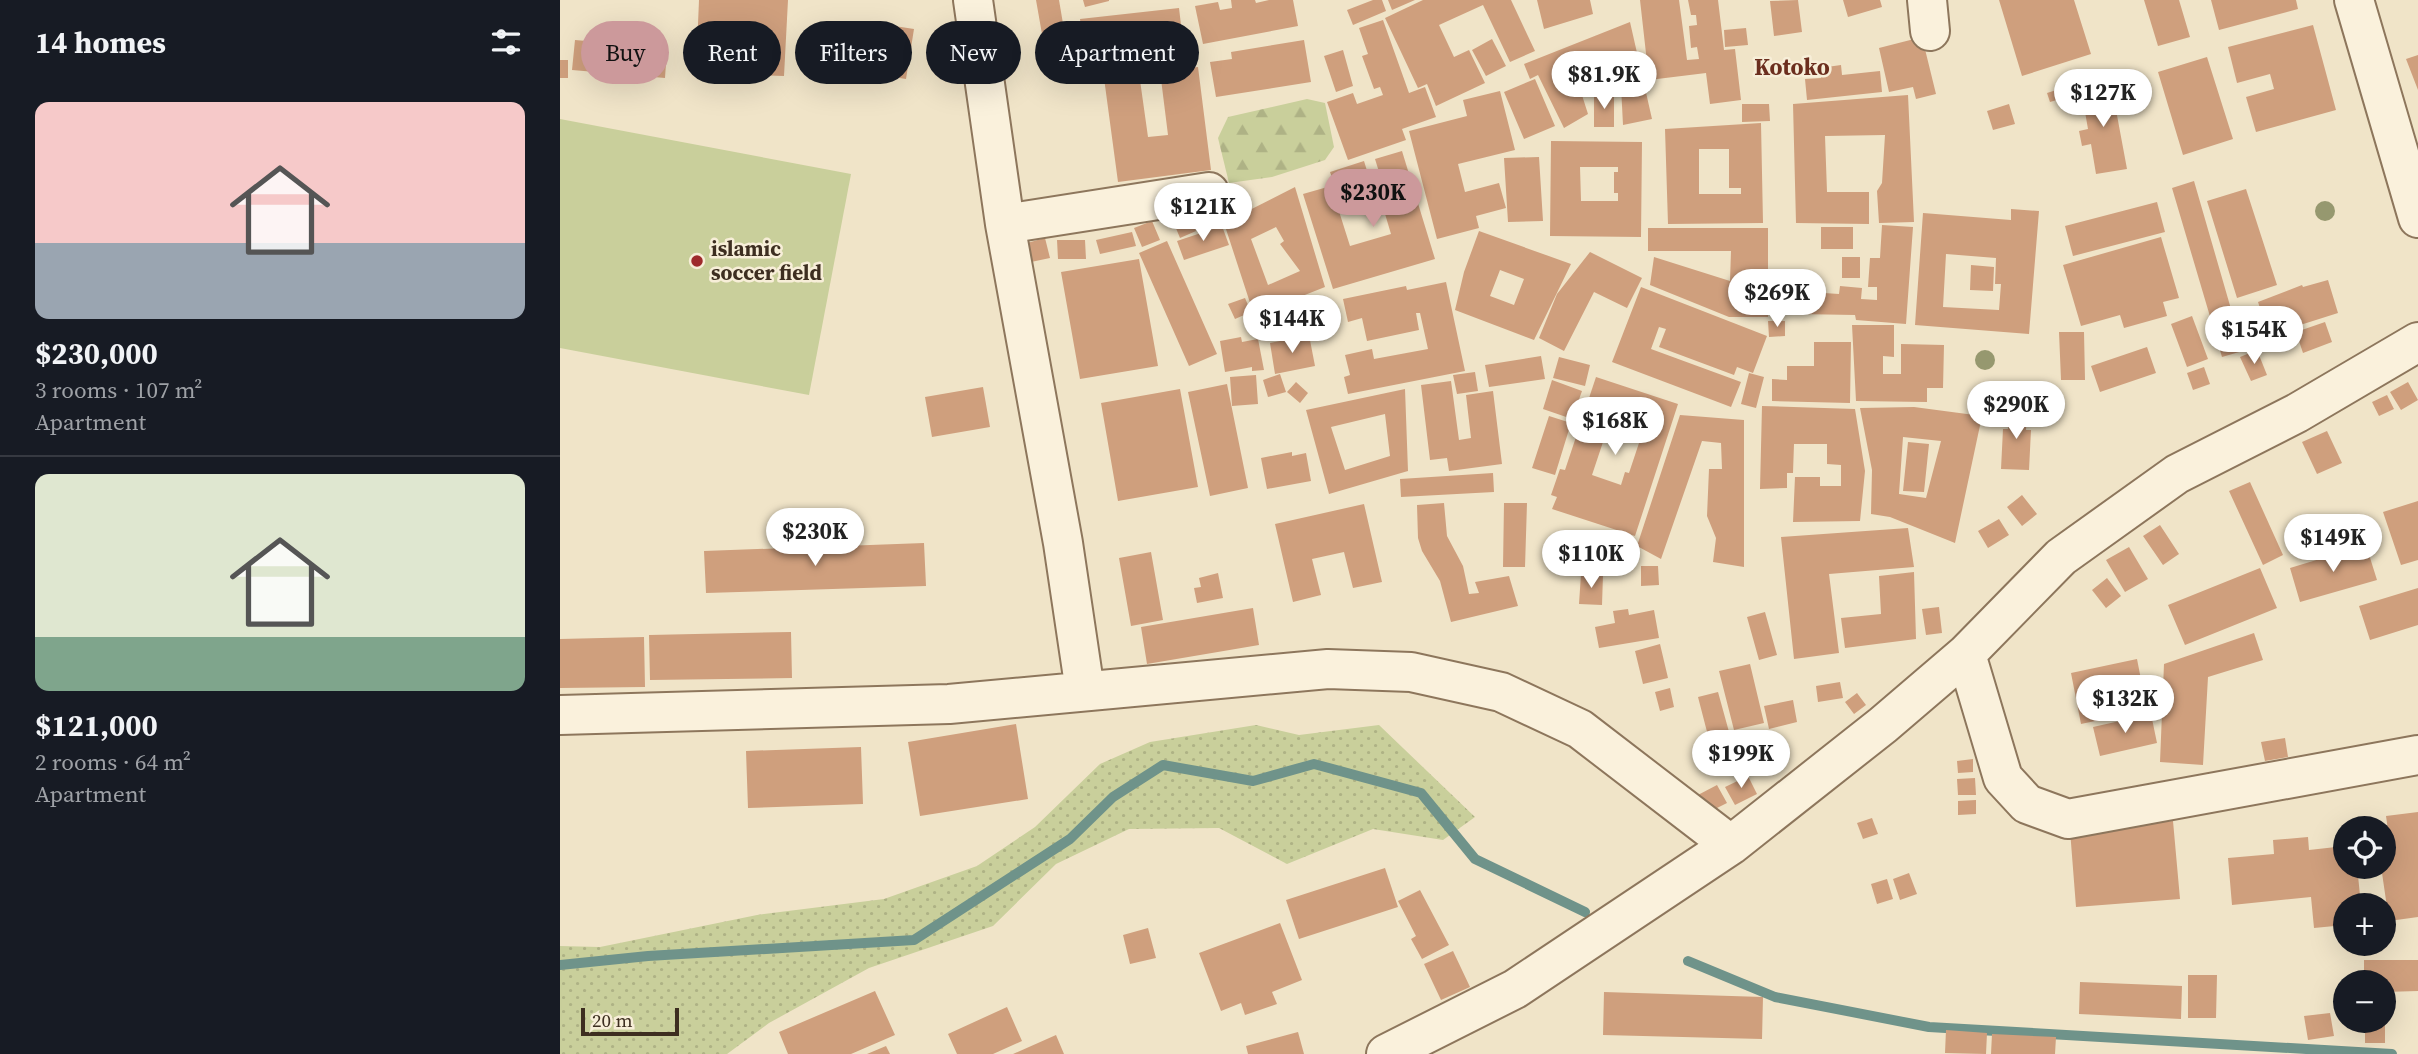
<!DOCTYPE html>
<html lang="en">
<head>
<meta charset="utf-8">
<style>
	:root { --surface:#171b24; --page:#242831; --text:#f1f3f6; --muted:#9ea1a6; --line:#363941; --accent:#cc999b }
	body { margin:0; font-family:"Source Serif 4",serif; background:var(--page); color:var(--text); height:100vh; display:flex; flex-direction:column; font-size:26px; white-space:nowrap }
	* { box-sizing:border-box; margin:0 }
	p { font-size:23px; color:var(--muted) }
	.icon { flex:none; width:38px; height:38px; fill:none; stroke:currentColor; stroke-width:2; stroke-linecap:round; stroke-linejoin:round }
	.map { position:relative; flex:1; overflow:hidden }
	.sheet { display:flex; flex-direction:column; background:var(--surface); width:560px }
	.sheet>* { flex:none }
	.banner { position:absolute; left:21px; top:21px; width:665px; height:63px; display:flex; gap:14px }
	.controls { position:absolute; left:1773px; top:816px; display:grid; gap:14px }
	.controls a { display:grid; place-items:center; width:63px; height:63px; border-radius:50%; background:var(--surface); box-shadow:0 7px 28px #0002; font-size:35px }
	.scale { position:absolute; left:21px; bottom:18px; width:98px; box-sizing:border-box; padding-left:7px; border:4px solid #3d2e20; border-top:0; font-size:19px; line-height:24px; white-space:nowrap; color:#3d2e20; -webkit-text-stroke:5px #f7eed8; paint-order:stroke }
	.price { position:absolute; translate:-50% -60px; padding:0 16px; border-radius:24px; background:#fff; color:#222; font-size:23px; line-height:46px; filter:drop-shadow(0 2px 4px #0008) }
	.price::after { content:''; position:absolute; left:50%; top:42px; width:21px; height:16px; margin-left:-10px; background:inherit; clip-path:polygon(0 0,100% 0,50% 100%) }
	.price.current { background:var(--accent); color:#111 }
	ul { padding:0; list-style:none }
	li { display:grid; align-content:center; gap:14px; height:371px; padding:0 35px }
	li+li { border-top:2px solid var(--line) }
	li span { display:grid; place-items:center; height:217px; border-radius:14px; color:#555 }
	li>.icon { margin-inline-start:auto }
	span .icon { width:126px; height:126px; fill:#fffc; stroke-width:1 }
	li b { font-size:30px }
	h2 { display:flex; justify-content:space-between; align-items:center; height:84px; padding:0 35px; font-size:30px }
	.chip { padding:0 24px; border-radius:32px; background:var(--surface); box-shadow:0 7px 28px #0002; font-size:24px; line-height:63px }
	.chip.current { background:var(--accent); color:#111 }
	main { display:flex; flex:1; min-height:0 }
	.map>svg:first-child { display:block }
</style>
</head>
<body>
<main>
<section class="sheet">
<h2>14 homes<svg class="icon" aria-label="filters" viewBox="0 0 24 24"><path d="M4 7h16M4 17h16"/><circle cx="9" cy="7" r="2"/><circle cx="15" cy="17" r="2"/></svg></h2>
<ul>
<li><span style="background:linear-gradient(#f6c9c9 65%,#9aa5b1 0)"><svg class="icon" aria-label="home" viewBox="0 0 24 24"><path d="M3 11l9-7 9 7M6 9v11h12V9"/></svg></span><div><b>$230,000</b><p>3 rooms · 107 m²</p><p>Apartment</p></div></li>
<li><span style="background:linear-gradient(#dfe7d0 75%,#7fa58c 0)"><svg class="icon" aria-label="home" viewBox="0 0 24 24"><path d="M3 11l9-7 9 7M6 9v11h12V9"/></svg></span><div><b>$121,000</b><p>2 rooms · 64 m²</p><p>Apartment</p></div></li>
</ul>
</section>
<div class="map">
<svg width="1858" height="1054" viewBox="0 0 1858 1054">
	<defs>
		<pattern id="grass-dots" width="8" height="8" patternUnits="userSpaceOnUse" patternTransform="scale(1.75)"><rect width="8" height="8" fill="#c9cf9b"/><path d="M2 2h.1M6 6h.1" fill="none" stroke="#aeb285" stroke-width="1.8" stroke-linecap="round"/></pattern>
		<pattern id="forest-firs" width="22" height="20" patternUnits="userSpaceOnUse" patternTransform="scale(1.75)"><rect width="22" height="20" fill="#c9cf9b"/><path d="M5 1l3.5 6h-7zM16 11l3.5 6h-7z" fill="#aeb285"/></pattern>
	</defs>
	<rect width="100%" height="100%" fill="#f0e4c8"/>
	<path fill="url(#grass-dots)" d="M696 725 739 735 819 725 915 817 883 840 813 829 727 864 659 828 569 829 496 864 433 926 309 968 209 1023 167 1054H0V946L40 947 197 915 324 899 417 866 475 827 540 764 590 742Z"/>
	<path fill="url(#forest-firs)" d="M747 99 765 103 774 147 765 160 712 177 669 183 658 138 668 117Z"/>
	<path fill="#c9cf9b" d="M0 119 291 174 249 395 0 348Z"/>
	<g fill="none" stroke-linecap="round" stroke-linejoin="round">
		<path stroke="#6f938a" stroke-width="10" d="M1128 961 1215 997 1369 1027 1832 1054
			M0 965 88 956 354 940 510 839 553 797 603 765 693 781 754 764 861 793 915 859 1025 912"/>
	</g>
	<path fill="#cf9f7d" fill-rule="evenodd" d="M139 0H228L224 76 197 75 199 35 171 33 169 74 136 72Z
		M476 0H499L510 65 488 68Z
		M523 0H549V1L525 7Z
		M671 0H695L696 3 709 0H733L738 26 643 44 635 6 658 2 660 10 672 8Z
		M813 0H822L826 11 793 25 787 10Z
		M828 0H855L832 10Z
		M863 0H951L975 51 950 62 923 5 879 25 894 57 909 50 925 83 876 106 867 84 858 88 825 18Z
		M977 0H1030L1033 14 984 29Z
		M1080 0H1119L1127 60 1139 59 1137 47 1131 48 1129 26 1137 25 1136 15H1131L1128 0H1158L1164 50 1175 49 1181 100 1150 104 1146 73 1089 80Z
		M1238 0 1242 32 1214 36 1210 1Z
		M1283 0H1320L1322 7 1288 17Z
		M1439 0H1514L1531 54 1462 76Z
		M1584 0H1619L1630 37 1598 46Z
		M1651 0H1736L1738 9 1659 30Z
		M619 8 624 50 525 61 520 19Z
		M823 20 849 93 865 87 876 117 842 129 846 140 788 160 767 102 793 93 797 104 823 95 820 87 814 89 802 56 808 54 799 28Z
		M1070 22 1092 119 1063 125 1061 86 1049 87 1046 69 1056 66 1054 52 1048 53 1050 59 1019 77 1012 66 1000 69 1011 95 1021 92 1028 114 1004 128 978 75 970 79 964 64Z
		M315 23 354 29 346 79 307 73Z
		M1753 25 1776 110 1696 132 1686 97 1714 89 1710 74 1677 83 1668 47Z
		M1186 28 1188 45 1165 47 1164 30Z
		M1362 37 1376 94 1356 99 1353 87 1329 92 1319 48Z
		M932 39 946 66 926 76 912 50Z
		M15 40 107 48 105 78 12 70Z
		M744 40 751 82 656 97 650 62 672 59 671 52Z
		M783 50 793 86 776 92 764 56Z
		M1858 55V90L1846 59Z
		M1647 57 1673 139 1623 155 1598 72Z
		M625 59 627 68 638 67 651 170 558 182 544 78 557 76V68L578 66 588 137 608 135 599 63Z
		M0 60H8V78H0Z
		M1281 65 1282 75 1320 71 1322 92 1247 100 1245 79 1261 78 1260 68Z
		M975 79 995 126 964 139 944 92Z
		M1551 83 1567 169 1536 174 1531 144 1522 146 1519 131 1528 129 1521 89Z
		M1512 85 1514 95 1490 102 1487 93Z
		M940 91 955 150 898 164 905 192 939 183 946 208 916 216 919 228 877 239 849 131 907 116 903 100Z
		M1034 95 1054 96V127H1034Z
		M1348 95 1354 222 1319 223 1317 191 1322 183 1325 135 1265 136 1267 192H1309V224L1236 223 1233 104Z
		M1182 104H1209L1210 121 1182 122Z
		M1449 104 1455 124 1433 130 1427 111Z
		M1201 123 1203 223 1108 224 1105 129ZM1139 149H1169V188H1181V194H1139Z
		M991 141 1082 142 1081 237 990 236ZM1020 167H1058V172H1054V193H1058V201H1021Z
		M842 151 875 259 773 289 743 194 771 186 790 246 831 234 814 177 820 175 815 159Z
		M979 157 983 221 948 222 944 158Z
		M804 161 813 190 780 201 770 172Z
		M1634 181 1671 309 1680 306 1693 348 1662 357 1612 188Z
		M735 187 765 287 694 315 664 223ZM716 227 724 241 720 244 740 271 708 285 691 239Z
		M1686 189 1717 285 1677 298 1647 201Z
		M1597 202 1605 232 1513 256 1505 226Z
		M1451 209 1479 211 1469 334 1355 325 1363 213 1451 220ZM1386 254 1436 258 1435 284H1441L1439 310 1383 307Z
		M629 214 636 231 620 238 613 221Z
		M650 216 654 227 643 231 639 221Z
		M592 221 600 240 582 247 574 228Z
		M1322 225 1353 227 1346 324 1296 320 1295 315 1237 314 1239 284 1265 285 1264 293 1279 294 1280 286 1302 288 1301 299 1317 300V287H1308L1310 258H1320Z
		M662 226 669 245 624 260 617 241Z
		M1261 227H1293V249H1261Z
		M1088 228H1208V317H1169L1090 285 1094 257 1170 281 1171 251H1088Z
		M919 231 1011 264 974 340 895 310 904 272ZM940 270 964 279 954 305 930 296Z
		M572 232 576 246 540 254 536 240Z
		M1601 237 1619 298 1603 302 1607 316 1564 328 1560 315 1521 326 1503 265Z
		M485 238 490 258 471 262 467 243Z
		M497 240H525L526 259H498Z
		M607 241 657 354 629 366 579 253Z
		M1030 252 1082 278 1067 308 1034 292 1004 351 979 338 997 294Z
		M1282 257H1300V278H1282Z
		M579 259 598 366 520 379 501 272Z
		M1411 265 1434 267 1433 291 1410 290Z
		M1768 280 1778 313 1709 335 1698 302 1742 285 1743 287Z
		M886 282 905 371 788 394 784 377 790 375 785 355 812 349 814 359 868 349 860 313H856L859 330 807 341 802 318 788 322 783 299 846 286 847 290Z
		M1081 287 1207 336 1193 373 1177 367 1174 375 1099 347 1106 329 1099 327 1091 349 1181 382 1171 407 1052 362Z
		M685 298 691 312 675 319 668 304Z
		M1632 316 1648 359 1627 367 1611 324Z
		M1208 321H1225V336L1209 337Z
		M1765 322 1772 342 1743 353 1736 332Z
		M1292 325H1334V357L1323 356V374H1341V344L1384 345 1383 388H1367V402L1296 401Z
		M1499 332H1524L1525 380H1501Z
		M749 335 755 366 715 374 710 343Z
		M681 337 682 342 698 339 704 370 692 371V367L665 372 660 341Z
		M1254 342H1291L1290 403 1212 401V379L1227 380V366H1254Z
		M1587 347 1596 373 1540 392 1531 366Z
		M1697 350 1707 375 1691 381 1680 357Z
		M981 356 985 379 929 387 925 365Z
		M999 357 1030 365 1025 386 993 378Z
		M1644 367 1650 384 1633 390 1627 373Z
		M915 372 918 391 897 394 893 375Z
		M1189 373 1204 377 1196 408 1181 404Z
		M720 374 726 392 708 397 703 380Z
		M696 375 698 404 672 406 670 377Z
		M1036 377 1118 404 1075 536 992 509 997 497 991 495 1000 469 1005 470ZM1053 412 1086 422 1069 473 1065 472 1061 485 1032 475Z
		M992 380 1022 391 1012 419 983 409Z
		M891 381 899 440 911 438 906 395 933 391 942 464 889 471 887 458 870 460 861 385Z
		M736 382 748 393 740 403 727 392Z
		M1848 382 1858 400 1841 410 1830 392Z
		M667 384 688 488 650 496 628 392Z
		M423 387 430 427 372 437 365 397Z
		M620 389 638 487 558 501 541 403Z
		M845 389 848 471 769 494 746 410ZM825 414 830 456 785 470 771 427Z
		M1827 395 1834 409 1819 416 1812 402Z
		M1449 405 1467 406 1466 430H1471L1469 470 1441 469 1443 429H1448Z
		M1202 406 1295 409 1305 471 1300 521 1233 522 1235 477H1260V486H1281V465L1267 464V444H1234L1233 473H1227V488L1200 489Z
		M1354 407 1422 416 1395 543 1330 517 1311 514 1312 470 1300 408ZM1343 437 1381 441 1366 498 1339 494Z
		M1120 415 1184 420V567L1153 562 1156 538 1147 516 1149 469H1162L1161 443 1142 441 1101 559 1077 546Z
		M989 416 1011 423 995 475 972 468Z
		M1767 431 1782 463 1757 474 1742 442Z
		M1348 442 1369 444 1364 492 1343 491Z
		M732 452V456L746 453 751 481 707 489 701 458Z
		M933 473 934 492 841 497 840 479Z
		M1690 482 1723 555 1703 565 1669 491Z
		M1462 495 1477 514 1462 526 1447 507Z
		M1858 501V560L1841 565 1823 512Z
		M884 503 887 536 903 566 909 594 919 593 915 582 949 576 958 606 891 622 880 581 862 551 858 538 857 505Z
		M944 503H967L965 567H943Z
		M804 504 822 582 793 588 784 552 752 559 761 595 733 602 715 524Z
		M1439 519 1449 535 1428 548 1418 531Z
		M1600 525 1619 554 1603 565 1583 536Z
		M1348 528 1354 567 1269 574 1279 653 1234 659 1221 537Z
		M364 543 366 586 146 593 144 551Z
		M1806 545 1817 580 1740 602 1730 568Z
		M1569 547 1588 579 1565 592 1546 560Z
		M591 552 603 620 571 626 559 558Z
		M1081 566H1098L1099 585 1081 586Z
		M1700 568 1717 608 1625 645 1608 605Z
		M1354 572 1356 639 1285 648 1281 618 1321 614 1319 576Z
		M658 573 663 598 637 603 634 588 641 587 639 578Z
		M1021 574 1043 575 1042 605 1019 604Z
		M1547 578 1561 596 1546 608 1532 590Z
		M1858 588V625L1810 640 1799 606Z
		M1379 607 1382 633 1366 635 1362 609Z
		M693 608 699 645 587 664 581 627Z
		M1068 609 1069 615 1094 610 1099 638 1039 648 1035 627 1055 623 1053 611Z
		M1205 612 1217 655 1199 660 1187 617Z
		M231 632 232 678 90 680 89 635Z
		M1694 633 1703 660 1648 677 1643 765 1600 762 1604 664Z
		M84 637 85 687 0 688V639Z
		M1100 644 1108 678 1083 684 1075 651Z
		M1577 659 1587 710 1521 724 1511 673Z
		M1190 664 1204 723 1174 730 1159 671Z
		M1280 682 1283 698 1258 702 1256 686Z
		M1110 688 1114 707 1100 711 1095 692Z
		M1158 692 1174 750 1153 755 1138 697Z
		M1297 693 1306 705 1294 714 1285 702Z
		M1233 700 1237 722 1209 729 1204 706Z
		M1591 714 1597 743 1540 756 1533 727Z
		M456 724 468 799 360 816 348 742Z
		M1725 738 1728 757 1705 761 1701 742Z
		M301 747 303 804 188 808 186 751Z
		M1413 759V772L1398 773 1397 761Z
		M1188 776 1197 794 1175 805 1165 787Z
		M1415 778 1416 795H1398L1397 779Z
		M1157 785 1167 803 1145 814 1136 796Z
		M1416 800V814L1398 815V801Z
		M1858 812V917L1829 921 1821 866H1824V831L1828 830 1826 816Z
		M1312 818 1318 834 1303 839 1297 823Z
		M1613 821 1620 899 1516 907 1510 830Z
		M1748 837 1749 850 1776 847V840L1785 839V866H1797L1801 905H1785V925L1754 928 1751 897 1672 905 1668 858 1714 854 1713 840Z
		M825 868 838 907 739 939 726 900Z
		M1349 873 1357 894 1340 900 1333 879Z
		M1327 879 1333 899 1317 904 1311 884Z
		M860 890 889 945 862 959 851 939 856 936 838 901Z
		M720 923 742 980 712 992 717 1004 685 1015 681 1003 661 1011 639 953Z
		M588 928 596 958 570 964 563 935Z
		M893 951 910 987 881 1000 864 964Z
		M1804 960H1858V991L1824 992V982H1804Z
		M1628 975H1657L1656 1018H1628Z
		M1520 982 1622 986 1621 1019 1519 1014Z
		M315 991 335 1035 291 1054H228L219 1032Z
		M1044 992 1203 997 1202 1039 1043 1035Z
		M447 1007 462 1041 433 1054H397L388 1034Z
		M1770 1013 1774 1036 1748 1040 1744 1016Z
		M1805 1020H1825V1043H1805Z
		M1386 1030 1427 1033 1426 1054 1385 1053Z
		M738 1032 744 1054H688L686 1046Z
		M1432 1034 1496 1037 1495 1054H1431Z
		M496 1035 504 1054H453Z
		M326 1046 330 1054H307Z"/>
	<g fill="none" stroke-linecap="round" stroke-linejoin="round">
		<defs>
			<path id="minor" d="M413 0 445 224 503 543 525 691
				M1367 0 1370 31
				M1794 0 1858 218
				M445 224 649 192
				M1406 654 1443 778 1467 804 1508 819 1858 755
				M0 715 389 704 768 669 851 672 941 692 1020 729 1171 845
				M826 1054 955 989 1171 845 1323 725 1406 654 1501 557 1617 474 1737 413 1858 342"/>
		</defs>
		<use href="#minor" stroke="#8d765c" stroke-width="42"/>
		<use href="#minor" stroke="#faf1dc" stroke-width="38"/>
	</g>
	<g fill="#96986f">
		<circle cx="1765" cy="211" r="10"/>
		<circle cx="1425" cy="360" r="10"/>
	</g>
	<circle fill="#9e2a2b" stroke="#f7eed8" stroke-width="2.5" cx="137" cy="261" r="7"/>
	<g text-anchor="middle" stroke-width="5" stroke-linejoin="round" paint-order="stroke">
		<g font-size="21" font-weight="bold" fill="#3d2e20" stroke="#f7eed8" text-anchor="start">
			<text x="151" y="256">islamic<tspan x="151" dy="24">soccer field</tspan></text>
		</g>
		<g font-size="23" font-weight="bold" fill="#6b2e1e" stroke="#f7eed8">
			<text x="1232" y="75">Kotoko</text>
		</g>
	</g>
</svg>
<div class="controls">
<a><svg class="icon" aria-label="locate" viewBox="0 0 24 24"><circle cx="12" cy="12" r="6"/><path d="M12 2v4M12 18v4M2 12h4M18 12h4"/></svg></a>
<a>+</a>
<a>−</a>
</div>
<div class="scale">20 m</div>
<b class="price" style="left:1044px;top:111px">$81.9K</b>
<b class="price" style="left:1543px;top:129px">$127K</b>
<b class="price current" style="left:813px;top:229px">$230K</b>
<b class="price" style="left:643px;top:243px">$121K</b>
<b class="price" style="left:1217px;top:329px">$269K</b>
<b class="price" style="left:732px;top:355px">$144K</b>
<b class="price" style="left:1694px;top:366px">$154K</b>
<b class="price" style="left:1456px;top:441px">$290K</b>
<b class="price" style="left:1055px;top:457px">$168K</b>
<b class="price" style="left:255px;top:568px">$230K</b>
<b class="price" style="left:1773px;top:574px">$149K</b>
<b class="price" style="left:1031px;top:590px">$110K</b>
<b class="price" style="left:1565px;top:735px">$132K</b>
<b class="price" style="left:1181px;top:790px">$199K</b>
<div class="banner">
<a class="chip current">Buy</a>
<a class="chip">Rent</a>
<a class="chip">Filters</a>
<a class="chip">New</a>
<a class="chip">Apartment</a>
</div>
</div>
</main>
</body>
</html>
